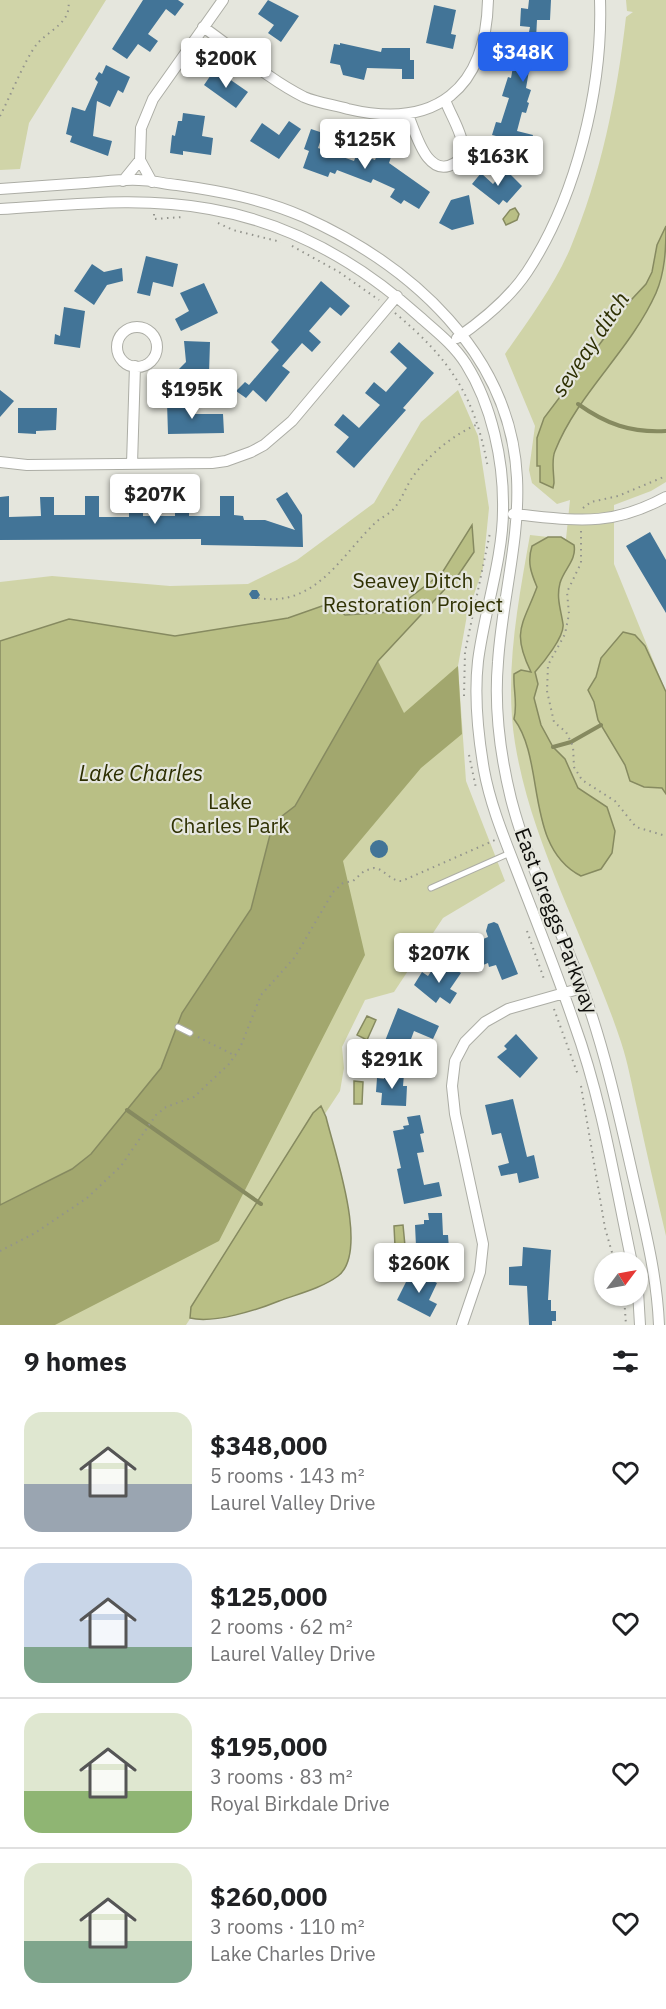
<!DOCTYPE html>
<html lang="en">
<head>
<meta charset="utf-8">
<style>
	:root { --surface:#fff; --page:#f6f6f6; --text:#202124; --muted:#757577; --line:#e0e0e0; --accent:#2563eb }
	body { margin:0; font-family:"IBM Plex Sans",sans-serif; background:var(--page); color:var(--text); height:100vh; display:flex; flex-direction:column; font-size:22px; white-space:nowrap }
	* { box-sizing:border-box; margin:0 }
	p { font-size:20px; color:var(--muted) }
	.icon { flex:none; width:33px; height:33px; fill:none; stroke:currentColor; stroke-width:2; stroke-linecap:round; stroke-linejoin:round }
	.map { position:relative; height:1325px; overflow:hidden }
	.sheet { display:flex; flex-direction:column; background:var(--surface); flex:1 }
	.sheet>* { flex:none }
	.needle { width:39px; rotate:58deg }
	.fabs { position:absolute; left:594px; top:1252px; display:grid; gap:12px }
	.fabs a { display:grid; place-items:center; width:54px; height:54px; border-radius:50%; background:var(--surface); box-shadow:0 2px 4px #0004; font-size:30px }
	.price { position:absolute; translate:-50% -51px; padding:0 14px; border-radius:6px; background:#fff; color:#222; font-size:20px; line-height:39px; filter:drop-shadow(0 2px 3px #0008) }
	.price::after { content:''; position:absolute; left:50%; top:36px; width:18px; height:14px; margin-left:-9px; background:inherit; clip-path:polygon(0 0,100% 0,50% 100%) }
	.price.current { background:var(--accent); color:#fff }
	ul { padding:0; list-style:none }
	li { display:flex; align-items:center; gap:18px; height:150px; padding:0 24px }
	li+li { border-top:2px solid var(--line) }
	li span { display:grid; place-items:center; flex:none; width:168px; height:120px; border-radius:18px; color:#555 }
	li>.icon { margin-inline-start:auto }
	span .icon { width:72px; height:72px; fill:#fffc; stroke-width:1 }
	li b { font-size:26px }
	h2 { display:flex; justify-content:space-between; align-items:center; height:72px; padding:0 24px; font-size:26px }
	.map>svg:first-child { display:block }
</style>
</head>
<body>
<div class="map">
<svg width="666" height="1325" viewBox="0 0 666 1325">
	<rect width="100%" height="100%" fill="#e5e6dd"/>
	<path fill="#d0d4a8" d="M0 0H106L29 123 20 169 0 170Z
		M626 0H666V482L651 491 614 505V564L666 692V1236C656 1193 646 1151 637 1108 632 1086 628 1063 621 1042 588 942 532 847 515 743 504 674 518 603 530 535L566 539 570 500 557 504 532 483 529 470 535 426 505 354C528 321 554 286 570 249 601 175 617 96 626 17L633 12 627 11Z
		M458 390 478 436 489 508 483 568 467 615 458 666 466 781 505 881 443 918 394 992 365 1000 342 1047 344 1068 340 1091 186 1325H0V582L52 576 170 586 248 584 297 560 374 503 421 422Z"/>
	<path fill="#a2a76e" d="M378 661 404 713 458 666 462 734 421 768 343 861 365 955 219 1241 55 1325H0V1205L72 1169 91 1154 161 1068 182 1013 251 909 273 823 295 806Z"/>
	<path fill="#b9bf85" stroke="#868a60" stroke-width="1.5" d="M515 208 519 214 517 220 506 225 503 219 510 210Z
		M666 226C666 249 665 272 656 293 630 351 578 393 555 451 551 460 554 474 554 483L553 488 540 482V466H537V438L544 418 608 333 618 314 646 284 652 272 657 245Z
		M472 525 474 552 459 574 378 661 295 806 273 823 251 909 182 1013 161 1068 91 1154 72 1169 0 1205V641L69 619 175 636 288 618 322 606 336 607 345 615 391 612 442 573Z
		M548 537H561L574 545C577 560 564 569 560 583 556 598 561 610 563 624 565 636 543 663 535 672L538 684 534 698 541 725 553 747 565 759 578 788 607 807 615 831 612 853 601 869 581 876C524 847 546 761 514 719 518 703 513 690 514 674L521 670 531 672C511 631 523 625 537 587 531 573 527 562 532 546Z
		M623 632 635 635 645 646 666 692V794L662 788 644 787 630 781 625 765 598 720 594 702 588 690 596 677 601 658Z
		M367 1016 376 1020 367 1040 357 1035Z
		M354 1081 363 1082 362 1104H354Z
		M321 1106 326 1117C334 1151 370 1252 338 1276 322 1288 298 1294 279 1301 257 1310 213 1324 190 1318L191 1307 313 1113Z
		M403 1225 405 1246H395L394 1226Z"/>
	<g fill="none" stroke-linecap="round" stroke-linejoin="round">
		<path stroke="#868a60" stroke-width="4" d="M578 404C606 424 631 433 666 431
			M553 747 571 742 601 725
			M127 1110 261 1204"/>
	</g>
	<path fill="#427497" d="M143 0H178L184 4 175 16 166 9 148 34 158 41 150 52 138 44 127 59 112 49Z
		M268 0 299 16 281 42 268 33 274 25 258 14Z
		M529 0H551L550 20H537L536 39 550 41 545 68 530 65 526 88 531 90 527 102 529 103 526 113 522 112 517 131 533 135 525 164 503 158 508 139 492 135 496 122 501 123 509 98 502 96 508 77 511 78 516 50 525 52 530 27 520 26 521 8 528 9Z
		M434 5 456 10 451 34 456 35 453 49 426 43Z
		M340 43 381 52 382 48H410V60H414V79H402V69L367 68 364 80 343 75 340 65 330 63 334 44 340 45Z
		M106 65 130 77 123 93 118 90 110 107 97 101 93 136 112 141 108 156 70 142 72 136 66 134 72 107 85 111 98 82 95 79 99 72 102 74Z
		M215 69 248 92 236 108 204 85Z
		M183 113 205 116 202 136 213 138 211 155 183 151V155L170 153 172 135 175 136 178 121H182Z
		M289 121 301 129 279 159 250 141 262 123 279 135Z
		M311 129 323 133 318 148 354 161 357 153 375 160 381 145 393 151 389 163 430 192 419 209 404 200 401 204 390 197 395 189 373 179 371 183 337 170 335 174 330 172 328 177 303 168 309 151 304 149Z
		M506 170 522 186 507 203 503 200 499 205 472 184 481 173 493 184Z
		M469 195 474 224 452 230 439 223 451 200Z
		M146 256 178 264 173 287 153 282 150 296 137 293Z
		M92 264 104 272 122 268 123 281 107 285 94 305 74 291Z
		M321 281 350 306 341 316 330 307 309 331 321 342 312 352 302 343 282 366 290 372 266 402 253 390 246 398 236 391 245 382 249 385 279 350 271 342Z
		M204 283 218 313 181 331 175 319 189 311 180 293Z
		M64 307 85 311 80 348 54 344 55 334 60 336Z
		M184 341 210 342 209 374 192 375 180 389 170 378 186 362Z
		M399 342 434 373 403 408 406 410 354 468 336 452 349 437 334 425 343 414 359 428 380 405 365 393 374 382 386 392 407 368 390 352Z
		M0 390 14 401 0 417Z
		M167 402H194V414H223L224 433 168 434Z
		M18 408H57L56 430 36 431V434L18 433Z
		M287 492 302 515 303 547 201 545V539L0 540V497L9 496V517L41 516 40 497H54V515H85V496H99V517H129V498H143V516H175V496H189V516H220V496H234V515L243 516 244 520H265L295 530 276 499Z
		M650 532 666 560V613L626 546Z
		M252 590H257L260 595 257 599H252L249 594Z
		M370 849a9 9 0 1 1 18 0a9 9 0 1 1-18 0Z
		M494 922 498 924 518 974 502 980 496 965 489 967 488 963 471 970 462 948 488 937 486 931 488 924Z
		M436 964 445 970 448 965 461 973 450 989 457 993 450 1004 440 997 436 1003 414 985 422 972 428 976Z
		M398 1008 439 1026 433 1039 414 1031 407 1050 385 1041Z
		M516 1034 538 1058 520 1078 497 1057 507 1049 504 1046Z
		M384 1072 404 1074 403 1086H407L406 1106 381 1105 382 1093 376 1092 377 1078 384 1079Z
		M513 1099 527 1157 534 1155 539 1178 519 1183 517 1173 501 1176 498 1166 509 1163 501 1133 492 1135 485 1105Z
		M420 1115 424 1133 420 1134 424 1152 417 1153 424 1185 439 1182 442 1196 404 1204 397 1169 401 1168 393 1131 404 1129 403 1126 409 1125 407 1117Z
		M428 1213H442L443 1235H448L449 1249H438V1257H426L425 1245 416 1246 415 1225 424 1224V1220H429Z
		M523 1247 551 1250 548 1300H551V1311H556V1321H552V1325H529L527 1286 509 1285V1267L522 1266Z
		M412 1270 437 1283 429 1300 437 1304 430 1317 397 1300Z"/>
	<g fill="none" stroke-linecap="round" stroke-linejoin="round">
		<defs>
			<path id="service" d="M431 888 510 853
				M178 1027 190 1033"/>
			<path id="minor" d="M203 27C236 50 268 79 304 97 318 103 334 105 348 109 436 130 486 89 488 0
				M408 115C416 133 427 180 455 163 460 160 463 154 463 147 462 132 450 114 445 100
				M140 160 141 128 153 99 223 0
				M123 181 140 160 152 182
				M0 189C28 187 57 185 85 183 102 182 121 179 139 180 151 180 164 184 177 185 220 191 263 199 304 217 411 265 511 354 517 478 520 540 502 600 498 662 494 708 500 754 511 799 528 865 559 924 582 987 605 1050 619 1115 634 1181 645 1229 657 1276 659 1325
				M0 209C70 205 140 196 210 209 291 223 360 263 420 317 437 332 454 345 466 364 492 405 504 462 503 510 503 558 484 613 478 661 474 696 478 735 484 770 490 803 503 835 515 866 535 918 556 970 574 1023 602 1100 615 1183 632 1263
				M117 347a20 20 0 1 1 40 0a20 20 0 1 1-40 0Z
				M457 338C483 320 509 299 527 272 576 198 603 88 600 0
				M0 462 27 465 212 463 226 461 251 452 264 445 292 421 397 296
				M132 464 135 366
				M513 514C575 520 609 528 666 497
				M638 1291 640 1325
				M462 1325 480 1272 483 1244 455 1114 452 1086 455 1061 465 1042 485 1022 508 1009 582 988"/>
		</defs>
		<use href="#service" stroke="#acada5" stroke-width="7"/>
		<use href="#minor" stroke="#acada5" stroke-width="12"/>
		<path stroke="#93948d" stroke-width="2" stroke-dasharray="1.5 4.5" stroke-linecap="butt" d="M0 116C10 97 25 59 37 44 49 30 73 22 68 0
			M154 214V219L183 217
			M218 223 233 230 281 242
			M292 246 339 272 379 300
			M395 313C450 359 475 396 488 468
			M583 508 591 502 618 496 666 476
			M581 531V563L567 592 569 614 565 634 548 665 547 691 554 722 566 732 573 746 574 767 582 780 615 801 636 827 666 836
			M258 598C315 608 341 556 375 523 381 517 391 514 396 506 403 497 407 484 414 475 431 453 453 435 478 424
			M464 696 465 652 490 533
			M469 755 476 788
			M527 931 544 979
			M554 1009 578 1075
			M198 1037 236 1056
			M581 1086 605 1228 615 1263
			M0 1251 35 1233 87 1198 121 1166 156 1115 166 1107 194 1097 229 1064 240 1048 261 995 295 957 333 892 343 883 353 881 364 871 374 868C385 869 391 882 402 881L495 840
			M624 1296 626 1325"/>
		<use href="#service" stroke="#fff" stroke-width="5"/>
		<use href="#minor" stroke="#fff" stroke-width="10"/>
	</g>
	<g text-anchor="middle" stroke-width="4.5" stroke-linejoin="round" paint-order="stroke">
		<g font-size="21" fill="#303204" stroke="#e5e6dd">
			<text x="413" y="588">Seavey Ditch<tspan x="413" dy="24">Restoration Project</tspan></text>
			<text x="230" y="809">Lake<tspan x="230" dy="24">Charles Park</tspan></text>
		</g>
		<g font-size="21" fill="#0e0e0b" stroke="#e5e6dd">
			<text transform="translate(556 921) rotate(69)" y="7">East Greggs Parkway</text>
		</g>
		<g font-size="22" font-style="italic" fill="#2c2e00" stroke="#e5e6dd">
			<text transform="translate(590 344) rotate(-56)" y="8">seveay ditch</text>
			<text x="141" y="781">Lake Charles</text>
		</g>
	</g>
</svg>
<div class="fabs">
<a><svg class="needle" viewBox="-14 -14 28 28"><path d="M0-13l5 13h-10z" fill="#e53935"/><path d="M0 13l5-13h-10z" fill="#757577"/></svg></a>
</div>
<b class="price current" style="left:523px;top:83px">$348K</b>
<b class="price" style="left:226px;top:89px">$200K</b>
<b class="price" style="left:365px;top:170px">$125K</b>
<b class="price" style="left:498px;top:187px">$163K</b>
<b class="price" style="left:192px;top:420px">$195K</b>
<b class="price" style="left:155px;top:525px">$207K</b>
<b class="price" style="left:439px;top:984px">$207K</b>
<b class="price" style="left:392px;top:1090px">$291K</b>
<b class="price" style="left:419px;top:1294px">$260K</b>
</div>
<section class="sheet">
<h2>9 homes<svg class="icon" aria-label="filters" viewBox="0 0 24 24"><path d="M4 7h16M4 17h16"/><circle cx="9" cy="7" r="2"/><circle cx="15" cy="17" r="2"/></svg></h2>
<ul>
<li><span style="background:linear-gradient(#dfe7d0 60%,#9aa5b1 0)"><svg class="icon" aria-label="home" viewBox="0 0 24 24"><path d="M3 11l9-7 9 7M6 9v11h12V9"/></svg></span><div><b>$348,000</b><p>5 rooms · 143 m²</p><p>Laurel Valley Drive</p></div><svg class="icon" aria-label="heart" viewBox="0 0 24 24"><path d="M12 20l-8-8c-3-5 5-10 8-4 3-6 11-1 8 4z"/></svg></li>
<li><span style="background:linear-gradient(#c9d6e8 70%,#7fa58c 0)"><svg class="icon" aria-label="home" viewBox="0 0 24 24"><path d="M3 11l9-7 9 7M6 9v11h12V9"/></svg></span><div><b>$125,000</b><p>2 rooms · 62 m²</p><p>Laurel Valley Drive</p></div><svg class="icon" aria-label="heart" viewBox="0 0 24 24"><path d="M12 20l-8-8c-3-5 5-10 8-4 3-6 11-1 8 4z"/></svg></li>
<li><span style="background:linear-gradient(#dfe7d0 65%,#8fb573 0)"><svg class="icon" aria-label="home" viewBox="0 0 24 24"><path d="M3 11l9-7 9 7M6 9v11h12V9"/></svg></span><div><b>$195,000</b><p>3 rooms · 83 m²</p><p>Royal Birkdale Drive</p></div><svg class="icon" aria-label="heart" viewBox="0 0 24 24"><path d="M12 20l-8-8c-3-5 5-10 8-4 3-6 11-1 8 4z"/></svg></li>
<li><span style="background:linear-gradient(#dfe7d0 65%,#7fa58c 0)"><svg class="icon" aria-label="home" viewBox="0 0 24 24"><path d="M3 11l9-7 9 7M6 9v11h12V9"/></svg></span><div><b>$260,000</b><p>3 rooms · 110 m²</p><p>Lake Charles Drive</p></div><svg class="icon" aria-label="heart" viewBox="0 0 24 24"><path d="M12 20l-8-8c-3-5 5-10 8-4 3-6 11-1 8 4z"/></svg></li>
</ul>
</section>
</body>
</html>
